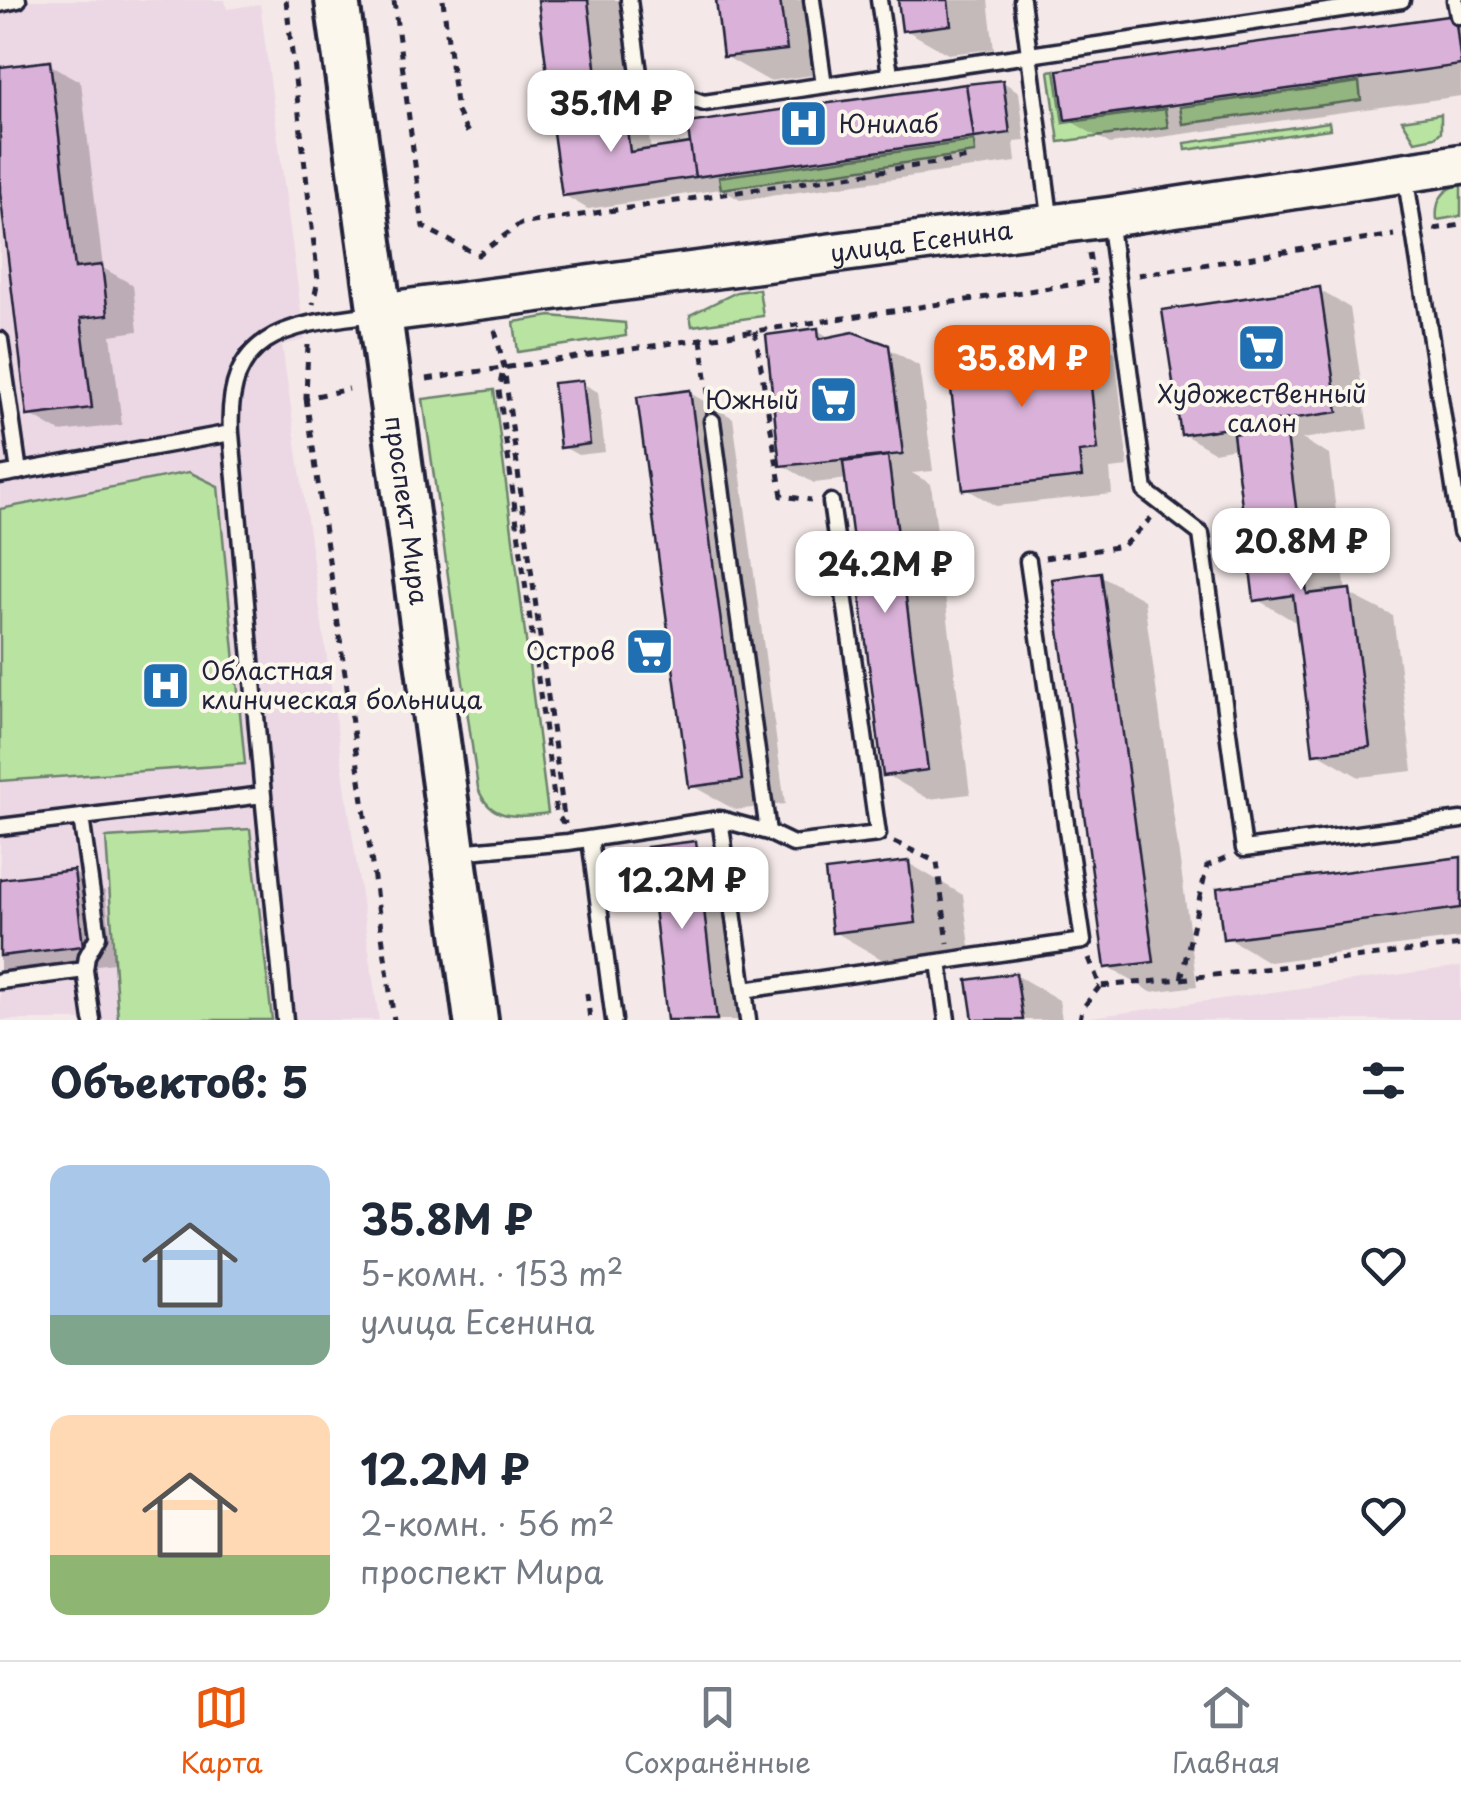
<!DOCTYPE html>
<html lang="ru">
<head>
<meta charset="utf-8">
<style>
	:root { --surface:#fff; --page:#f6f6f7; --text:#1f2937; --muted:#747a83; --line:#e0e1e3; --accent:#ea580c }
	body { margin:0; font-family:"Playpen Sans",sans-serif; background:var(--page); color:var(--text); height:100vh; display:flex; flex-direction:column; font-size:38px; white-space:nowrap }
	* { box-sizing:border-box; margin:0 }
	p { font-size:32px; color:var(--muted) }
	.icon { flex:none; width:55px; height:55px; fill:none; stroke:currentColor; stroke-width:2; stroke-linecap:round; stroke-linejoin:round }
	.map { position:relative; height:1020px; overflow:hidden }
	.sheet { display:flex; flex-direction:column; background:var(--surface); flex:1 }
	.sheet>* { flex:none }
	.price { position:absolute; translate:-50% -85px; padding:0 22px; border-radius:20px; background:#fff; color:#222; font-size:32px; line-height:65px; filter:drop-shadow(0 2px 5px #0008) }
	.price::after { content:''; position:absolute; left:50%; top:60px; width:30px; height:22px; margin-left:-15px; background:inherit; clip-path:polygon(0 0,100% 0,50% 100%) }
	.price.current { background:var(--accent); color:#fff }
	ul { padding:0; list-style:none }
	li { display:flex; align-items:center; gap:30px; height:250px; padding:0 50px }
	li span { display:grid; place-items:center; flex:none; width:280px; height:200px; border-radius:20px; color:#555 }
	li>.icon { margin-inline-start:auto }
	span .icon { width:120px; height:120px; fill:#fffc; stroke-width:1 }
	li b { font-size:42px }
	h2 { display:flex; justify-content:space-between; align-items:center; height:120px; padding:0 50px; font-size:42px }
	.menu { display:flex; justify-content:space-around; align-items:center; height:140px; border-top:2px solid var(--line); background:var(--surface); font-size:28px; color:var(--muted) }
	.menu a { display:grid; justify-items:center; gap:5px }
	.menu .current { color:var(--accent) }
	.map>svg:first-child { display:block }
</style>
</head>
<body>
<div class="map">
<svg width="1461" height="1020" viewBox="0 0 1461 1020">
	<rect width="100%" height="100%" fill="#f4e9e8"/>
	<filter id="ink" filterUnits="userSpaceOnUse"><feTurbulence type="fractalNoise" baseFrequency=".01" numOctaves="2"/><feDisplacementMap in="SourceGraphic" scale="20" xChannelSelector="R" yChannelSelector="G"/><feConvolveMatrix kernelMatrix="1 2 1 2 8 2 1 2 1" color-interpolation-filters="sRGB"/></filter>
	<g filter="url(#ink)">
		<path fill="#ecd8e4" d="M0 0H225L227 9 260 4 305 340 282 345 379 1020H0Z
			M1461 966V1020H1092L1091 1017Z"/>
		<path fill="#b8e3a1" stroke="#6d826e" stroke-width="2.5" d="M1055 70 1063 123 1165 109 1168 127 1059 142 1049 71Z
			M1359 82 1361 100 1183 124 1180 107Z
			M1441 114V132L1435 137 1415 141 1402 120Z
			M1329 122 1330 129 1186 150 1185 143Z
			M974 141 975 153 721 189 719 177Z
			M1461 185V216L1437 220C1435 202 1442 188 1461 185Z
			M759 289 763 316 692 326 690 315 737 292Z
			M551 316 625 323 626 336 518 352 514 322Z
			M494 390 548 813C518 817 490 822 478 788L423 399Z
			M189 472 218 486 245 764 0 781V509Z
			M250 829 272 1020H118L106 838Z"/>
		<path fill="#0003" d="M541 0H627L642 121 647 124 651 151 1003 82 1019 92 1025 141 1014 142 1016 162 740 200 721 189 588 209 564 195 565 119 554 112Z
			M718 0H820L829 73 769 81 725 56Z
			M901 0H988L994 49 948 54 904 29Z
			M1461 18V96L1110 144 1067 119Z
			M49 64 81 82 103 268 133 285 138 331 111 335 122 425 60 432 29 414 0 171V70Z
			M1319 290 1350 308 1368 429 1302 439 1329 455 1346 592 1393 616 1413 771 1359 777 1316 752 1299 624 1256 599 1237 448 1214 452 1183 434Z
			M817 330 832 339 888 348 919 366 933 471 912 473 931 484 970 794 929 799 885 774 848 479 814 483 782 465Z
			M1084 334 1115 352 1128 467 1110 469 1112 494 996 506 965 488Z
			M582 383 598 392 605 452 578 455 562 446Z
			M690 393 733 418 785 804 735 810 691 785Z
			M1100 575 1144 600 1197 986 1151 992 1108 967Z
			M695 844 738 869 757 1020H670Z
			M1461 860V938L1269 962 1226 937Z
			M908 863 963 895 971 953 890 964 835 932Z
			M74 873 105 891 114 963 0 977V882Z
			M1016 975 1059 1000 1062 1020H976Z"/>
		<path fill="#dab2d9" stroke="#22223b" stroke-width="2.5" d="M538 0H588L601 108 552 114Z
			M716 0H780L787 50 723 57Z
			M898 0H948L951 25 902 31Z
			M1455 15 1461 65 1065 120 1058 70Z
			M50 61 75 268 102 265 108 315 81 318 92 408 27 416 0 192V67Z
			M1003 80 1010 133 974 138 966 84Z
			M966 84 974 138 695 177 687 123Z
			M624 107 630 152 690 143 695 177 562 196 551 118Z
			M1320 287 1338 412 1181 435 1162 310Z
			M818 328 819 339 853 332 889 345 903 454 780 466 766 335Z
			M1085 332 1098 450 1079 452 1082 477 963 490 946 347Z
			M583 380 590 444 560 448 553 383Z
			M690 390 742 780 689 787 637 397Z
			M1286 427 1307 594 1350 589 1370 747 1313 754 1293 595 1254 601 1233 434Z
			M888 456 928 770 883 776 843 462Z
			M1101 572 1154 962 1105 968 1052 579Z
			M696 841 717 1020H667L647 847Z
			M1461 857V908L1223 939 1217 888Z
			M909 861 916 923 832 933 825 871Z
			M74 870 83 946 0 956V879Z
			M1016 973 1023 1020H973L967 980Z"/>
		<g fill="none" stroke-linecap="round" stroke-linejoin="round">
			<defs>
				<path id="lane" d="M629 0 640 80 704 103 1402 0
					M812 0 824 85
					M879 0 890 74
					M1022 0 1051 224
					M1455 0 1458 16
					M0 4 18 0
					M1405 174 1461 532
					M1109 218 1145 491 1201 534 1244 849 1461 820
					M0 340 19 472
					M0 475 231 433
					M263 795 285 1020
					M81 817 98 936 87 956 85 970
					M720 819 744 990
					M0 827 263 795 231 433C225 329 292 325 373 314
					M768 832 793 844 878 834 831 502
					M590 839 614 1020
					M457 852 568 842 720 819 768 832 712 421
					M939 962 947 1020
					M0 981 85 970 92 1020
					M748 1020 744 990 1083 941 1028 561"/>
				<g id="secondary">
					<path id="s1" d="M378 313 1109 217 1461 164"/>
				</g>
				<g id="primary">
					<path id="s2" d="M337 0 476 1020"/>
				</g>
			</defs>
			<use href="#lane" stroke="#22223b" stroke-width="21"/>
			<use href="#secondary" stroke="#22223b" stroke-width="45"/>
			<use href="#primary" stroke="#22223b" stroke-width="50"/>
			<path stroke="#22223b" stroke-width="5" stroke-dasharray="8 8" stroke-linecap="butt" d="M286 0 318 280 313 304
				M443 0 457 112 469 135
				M394 1 423 227 478 255 520 224 969 158
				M1434 229 1461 225
				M1089 253 1093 276
				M1138 275 1394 235
				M495 330 504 367 565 824
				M755 331 782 496 811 500
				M701 339 709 400
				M308 345 306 398 349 389
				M502 375 499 390 556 812 563 823
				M427 379 1097 281
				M306 398 394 1020
				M1045 558 1123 546 1151 518
				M894 842 937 862 948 943
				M1089 958 1100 986 1181 979 1207 866 1227 857
				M1181 979 1461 945
				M587 993 590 1020
				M1080 1020 1082 1009 1100 986"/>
			<use href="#lane" stroke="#fbf7ec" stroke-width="14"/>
			<use href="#secondary" stroke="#fbf7ec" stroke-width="38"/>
			<use href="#primary" stroke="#fbf7ec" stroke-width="42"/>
		</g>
	</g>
	<defs>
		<symbol id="hospital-square" viewBox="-11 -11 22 22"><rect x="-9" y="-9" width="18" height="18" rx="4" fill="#1f6fb2" stroke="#fbf7ec"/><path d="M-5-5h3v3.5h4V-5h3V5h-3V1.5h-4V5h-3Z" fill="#fff"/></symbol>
		<symbol id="supermarket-square" viewBox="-11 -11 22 22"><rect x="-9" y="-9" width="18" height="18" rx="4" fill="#1f6fb2" stroke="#fbf7ec"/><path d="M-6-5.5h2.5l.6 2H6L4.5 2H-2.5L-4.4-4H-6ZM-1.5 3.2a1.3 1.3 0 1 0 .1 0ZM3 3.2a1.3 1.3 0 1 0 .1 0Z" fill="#fff"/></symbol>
	</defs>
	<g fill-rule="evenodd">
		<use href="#hospital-square" x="776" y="96" width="55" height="55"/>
		<use href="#supermarket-square" x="1234" y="320" width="55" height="55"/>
		<use href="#supermarket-square" x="806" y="372" width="55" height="55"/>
		<use href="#supermarket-square" x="622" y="624" width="55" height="55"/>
		<use href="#hospital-square" x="138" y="658" width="55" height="55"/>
	</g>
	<g text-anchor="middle" stroke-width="8" stroke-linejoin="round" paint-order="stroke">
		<g font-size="25" fill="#22223b" stroke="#fbf7ec" text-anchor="start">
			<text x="839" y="133">Юнилаб</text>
			<text x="1262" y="403" text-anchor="middle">Художественный<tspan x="1262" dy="29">салон</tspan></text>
			<text x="799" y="409" text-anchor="end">Южный</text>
			<text x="615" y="660" text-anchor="end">Остров</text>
			<text x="201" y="680">Областная<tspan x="201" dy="29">клиническая больница</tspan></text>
		</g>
		<g font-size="25" fill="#22223b" stroke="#fbf7ec">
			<text dy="9" stroke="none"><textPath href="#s1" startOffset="548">улица Есенина</textPath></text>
			<text dy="9" stroke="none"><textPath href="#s2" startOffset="515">проспект Мира</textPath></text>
		</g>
	</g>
</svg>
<b class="price" style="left:611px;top:155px">35.1M ₽</b>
<b class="price current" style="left:1022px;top:410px">35.8M ₽</b>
<b class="price" style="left:1301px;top:593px">20.8M ₽</b>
<b class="price" style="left:885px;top:616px">24.2M ₽</b>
<b class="price" style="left:682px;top:932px">12.2M ₽</b>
</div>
<section class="sheet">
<h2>Объектов: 5<svg class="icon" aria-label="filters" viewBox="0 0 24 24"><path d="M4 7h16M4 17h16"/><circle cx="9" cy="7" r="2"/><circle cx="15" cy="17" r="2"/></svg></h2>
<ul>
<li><span style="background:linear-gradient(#a9c7e8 75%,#7fa58c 0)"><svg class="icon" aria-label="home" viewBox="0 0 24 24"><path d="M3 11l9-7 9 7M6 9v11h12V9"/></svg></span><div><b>35.8M ₽</b><p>5-комн. · 153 m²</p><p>улица Есенина</p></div><svg class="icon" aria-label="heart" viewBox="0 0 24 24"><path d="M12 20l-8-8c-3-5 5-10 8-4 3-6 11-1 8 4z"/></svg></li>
<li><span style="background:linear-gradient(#ffd9b3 70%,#8fb573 0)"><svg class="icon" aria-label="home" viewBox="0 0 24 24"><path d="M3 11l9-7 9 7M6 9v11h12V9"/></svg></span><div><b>12.2M ₽</b><p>2-комн. · 56 m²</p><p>проспект Мира</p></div><svg class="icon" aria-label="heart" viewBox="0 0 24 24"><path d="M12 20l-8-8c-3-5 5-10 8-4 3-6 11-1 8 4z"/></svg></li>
</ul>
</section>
<nav class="menu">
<a class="current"><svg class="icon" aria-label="map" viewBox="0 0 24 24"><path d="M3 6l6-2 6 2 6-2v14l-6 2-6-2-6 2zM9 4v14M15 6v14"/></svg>Карта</a>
<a><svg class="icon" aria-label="saved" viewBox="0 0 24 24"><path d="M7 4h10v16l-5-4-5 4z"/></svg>Сохранённые</a>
<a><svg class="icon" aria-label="home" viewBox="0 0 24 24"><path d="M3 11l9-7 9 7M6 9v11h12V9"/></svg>Главная</a>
</nav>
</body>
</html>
